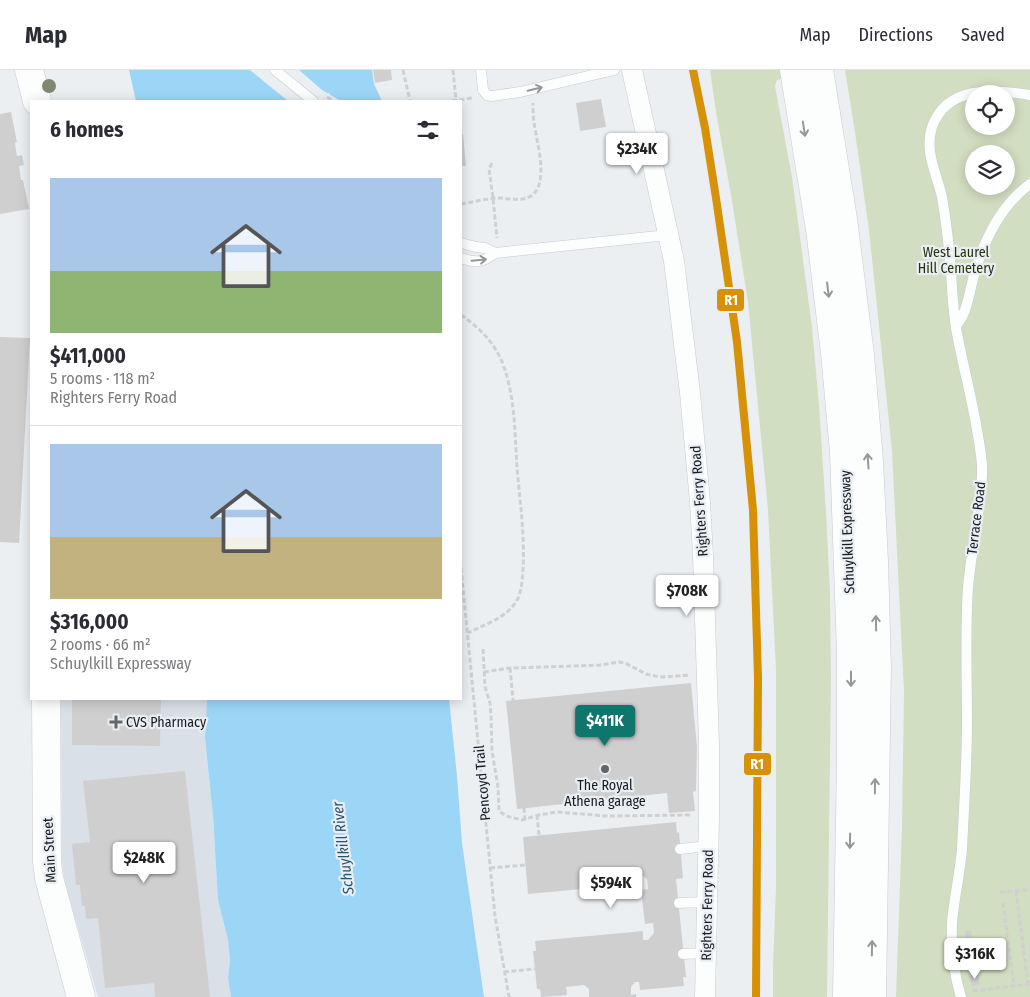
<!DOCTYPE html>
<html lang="en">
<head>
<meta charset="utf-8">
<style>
	:root { --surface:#fff; --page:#f7f7f7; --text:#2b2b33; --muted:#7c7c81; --line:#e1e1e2; --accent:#0f766e }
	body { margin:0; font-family:"Fira Sans Condensed",sans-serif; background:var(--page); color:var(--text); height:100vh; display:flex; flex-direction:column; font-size:19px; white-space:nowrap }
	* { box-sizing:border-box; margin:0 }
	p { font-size:16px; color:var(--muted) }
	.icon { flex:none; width:28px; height:28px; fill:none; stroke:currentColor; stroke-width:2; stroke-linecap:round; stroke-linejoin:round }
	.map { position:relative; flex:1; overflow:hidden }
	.side { position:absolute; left:30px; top:30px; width:432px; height:600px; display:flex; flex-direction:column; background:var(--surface); border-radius:0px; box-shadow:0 2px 12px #0003 }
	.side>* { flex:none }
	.tools { position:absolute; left:965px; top:15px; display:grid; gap:10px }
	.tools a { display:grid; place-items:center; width:50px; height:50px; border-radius:50%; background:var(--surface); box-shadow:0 2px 12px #0003; font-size:25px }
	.price { position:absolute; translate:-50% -42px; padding:0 11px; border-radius:5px; background:#fff; color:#222; font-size:16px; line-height:32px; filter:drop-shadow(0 1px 2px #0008) }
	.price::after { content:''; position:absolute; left:50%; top:30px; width:15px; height:11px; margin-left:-8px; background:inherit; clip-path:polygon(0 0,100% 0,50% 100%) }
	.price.current { background:var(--accent); color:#fff }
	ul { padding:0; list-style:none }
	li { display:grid; align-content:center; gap:10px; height:265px; padding:0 20px }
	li+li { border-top:1px solid var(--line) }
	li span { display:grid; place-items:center; height:155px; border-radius:0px; color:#555 }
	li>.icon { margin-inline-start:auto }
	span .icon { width:90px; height:90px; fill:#fffc; stroke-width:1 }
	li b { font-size:21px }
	h2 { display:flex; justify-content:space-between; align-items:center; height:60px; padding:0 20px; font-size:21px }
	header { display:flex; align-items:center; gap:30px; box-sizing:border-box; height:70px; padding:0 25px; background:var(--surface); border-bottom:1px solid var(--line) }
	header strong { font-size:24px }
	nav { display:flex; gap:28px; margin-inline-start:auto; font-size:18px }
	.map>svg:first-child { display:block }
</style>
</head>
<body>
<header>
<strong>Map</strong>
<nav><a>Map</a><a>Directions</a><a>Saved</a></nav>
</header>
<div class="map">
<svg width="1030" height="927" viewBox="0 0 1030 927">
	<rect width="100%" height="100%" fill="#eceff2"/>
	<path fill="#d9e0e8" d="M61 629H207L205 669 213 746 218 830 228 870 230 890 228 908 231 927H98L65 813 63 801 62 790Z"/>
	<path fill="#d2dec1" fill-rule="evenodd" d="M710 0H815L777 10 775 16 792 107 812 257 819 335 826 442 830 522 831 608 827 927H773V898L776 818V600L768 440 748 232 732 131 716 42Z
		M845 0H1030V927H896L902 758 904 621 892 381 869 160 855 62ZM974 24H1006V56H974ZM974 84H1006V116H974Z"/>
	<path fill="#9cd6f7" d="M129 0H372L374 14 382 31H331L329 23 323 24 324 31H136Z
		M207 629H449L457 706 462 773 484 927H231L228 908 230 890 228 870 218 830 213 746 205 668Z"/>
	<path fill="#eceff2" d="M250 0H299L322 20 341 31H329L328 26H326L327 31H288Z"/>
	<path fill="#cfcfd0" d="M373 0H391L392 10 375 13Z
		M601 29 606 57 580 61 576 33Z
		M11 42 17 72 15 73 17 86 22 85 24 95 19 96 21 110H23L29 139 0 144V44Z
		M461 64H463L466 96H461Z
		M0 267 30 268 19 473 0 472Z
		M691 613 697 677 696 721 693 722 695 741 669 743 667 723 517 739 506 631Z
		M72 629H161L160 676 72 675Z
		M185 701 210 927H155L154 913 105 918 98 848 86 849 85 836H82L80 815H76L72 774 90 772 83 711Z
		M676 752 677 763 679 762 683 808 676 809 686 907H683L684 916 640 920 639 912H635L631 917V925L636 924V927H589V919L584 915 566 917 567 925 541 927 540 919H537L533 881H536L535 871 643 861V870H648L654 863 653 853 645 854 641 820 648 819 647 809 641 804 635 805 636 814 528 824 523 767Z
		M971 860 972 870H965V861Z
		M976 889 978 899 969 901 967 890Z
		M978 904 980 914 972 916 969 906Z"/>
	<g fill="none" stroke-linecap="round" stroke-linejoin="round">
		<defs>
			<path id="lane" d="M275 0 313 31
				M481 0 483 20 487 25 492 26 520 22 614 0
				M461 173 476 177 485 178 495 183
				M461 188C475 193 483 193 495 183L668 165
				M956 256 962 247 965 240C969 228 971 217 974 205 984 170 1000 136 1030 114
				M680 779 708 776
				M679 833 707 832
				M683 884 706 883
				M961 927C954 904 951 877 952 853 954 828 960 804 962 779 964 736 967 694 967 652 967 607 965 562 968 517 970 497 973 477 976 458 979 437 983 416 982 395 978 349 964 303 956 258 952 233 952 207 949 182 948 164 945 146 942 127 937 105 924 81 932 57 947 15 994 19 1030 25"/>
			<path id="street" d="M632 0 674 191 690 323 700 432 703 486 709 674V747L705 927"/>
			<path id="secondary" d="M29 0 37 31
				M46 629 47 792 49 808 81 927"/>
			<path id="highway" d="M794 0 820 159 835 283 844 382 851 584V687L847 927
				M819 0 843 149 860 285 869 391 874 491 877 598 872 927"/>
		</defs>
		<use href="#lane" stroke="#c8cacd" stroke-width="11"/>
		<use href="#street" stroke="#c8cacd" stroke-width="21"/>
		<use href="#secondary" stroke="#c8cacd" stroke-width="29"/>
		<use href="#highway" stroke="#c8cacd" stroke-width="29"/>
		<path stroke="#cfd0d1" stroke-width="3" stroke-dasharray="5 2.5" stroke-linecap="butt" d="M403 0 410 31
			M453 0 456 30
			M327 27 334 31
			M452 31 472 28 473 29
			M492 93 489 99 493 128 497 168
			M461 134C473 132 484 129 496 128 506 128 517 131 527 128 552 119 536 71 534 52 533 46 533 39 533 33
			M461 245C480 258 496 274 504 297 515 328 515 365 517 398 520 432 525 466 523 500 522 510 522 521 517 530 507 548 485 554 468 563
			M461 498 495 846 509 927
			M483 579 485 617 490 633 491 646 492 681 498 717 499 741 506 746 522 750 539 745 556 742 607 746 691 745
			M510 598 513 630
			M484 602 510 598 600 595 619 592 625 593 646 604 655 606 663 607 690 605
			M524 738 525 750
			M537 745 539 765
			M490 798 525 795
			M1016 821 1028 914
			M1000 822 1030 820
			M1003 833 1014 916
			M504 902 535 899
			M973 921 1029 914"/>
		<use href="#lane" stroke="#fcfdfd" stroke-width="10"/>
		<use href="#street" stroke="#fcfdfd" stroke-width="20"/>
		<use href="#secondary" stroke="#fcfdfd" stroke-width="28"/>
		<use href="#highway" stroke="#fcfdfd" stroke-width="28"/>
		<defs>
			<path id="rail-1" d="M693 0 705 58 716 128 737 272 753 440 758 608 756 927"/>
		</defs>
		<use href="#rail-1" stroke="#e9eef5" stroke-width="11"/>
		<use href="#rail-1" stroke="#d69104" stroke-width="8"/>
	</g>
	<circle fill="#808872" cx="49" cy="16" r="7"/>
	<defs><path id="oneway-shaft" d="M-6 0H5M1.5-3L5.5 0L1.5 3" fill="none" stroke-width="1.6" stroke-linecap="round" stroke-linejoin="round" transform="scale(1.25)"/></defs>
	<g stroke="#969798">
		<use href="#oneway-shaft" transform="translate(535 19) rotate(-13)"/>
		<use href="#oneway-shaft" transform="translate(804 59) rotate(81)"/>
		<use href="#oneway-shaft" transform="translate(479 190) rotate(-5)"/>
		<use href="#oneway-shaft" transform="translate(828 220) rotate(83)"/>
		<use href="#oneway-shaft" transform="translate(868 391) rotate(-94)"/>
		<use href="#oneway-shaft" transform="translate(876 553) rotate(-91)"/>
		<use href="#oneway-shaft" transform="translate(851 609) rotate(90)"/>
		<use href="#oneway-shaft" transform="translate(875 716) rotate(-89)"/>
		<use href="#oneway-shaft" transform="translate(850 771) rotate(91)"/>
		<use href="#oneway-shaft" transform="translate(872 878) rotate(-89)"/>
	</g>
	<g fill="#636568" stroke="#e9eef5" stroke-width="2">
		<path d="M113.5 644.5h5v5h5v5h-5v5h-5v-5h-5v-5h5z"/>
		<circle cx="605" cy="699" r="5"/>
	</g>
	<g text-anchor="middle" stroke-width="4.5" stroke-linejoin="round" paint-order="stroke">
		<g font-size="14" fill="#273309" stroke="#e9eef5">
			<text x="956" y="187">West Laurel<tspan x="956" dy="16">Hill Cemetery</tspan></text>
		</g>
		<g font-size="14" fill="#191b1d" stroke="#e9eef5">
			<text transform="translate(699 431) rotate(-94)" y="5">Righters Ferry Road</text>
			<text transform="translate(976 448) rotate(-83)" y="5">Terrace Road</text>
			<text transform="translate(847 462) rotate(-92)" y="5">Schuylkill Expressway</text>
			<text transform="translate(482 713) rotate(-95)" y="5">Pencoyd Trail</text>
			<text transform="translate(49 780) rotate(-93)" y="5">Main Street</text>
			<text transform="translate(707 835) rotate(-89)" y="5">Righters Ferry Road</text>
		</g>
		<g font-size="14" fill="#191b1d" stroke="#e9eef5" text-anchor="start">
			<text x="126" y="657">CVS Pharmacy</text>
			<text x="605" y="720" text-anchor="middle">The Royal<tspan x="605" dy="16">Athena garage</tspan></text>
		</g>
		<g font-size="15" font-style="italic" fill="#28556d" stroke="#e9eef5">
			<text transform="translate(343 778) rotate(-97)" y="5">Schuylkill River</text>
		</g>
	</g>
	<g stroke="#e9eef5" stroke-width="2">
		<rect x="716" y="218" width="29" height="24" rx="5" fill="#d69104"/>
		<rect x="743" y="682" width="29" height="24" rx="5" fill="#d69104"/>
	</g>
	<g font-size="14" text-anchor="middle" font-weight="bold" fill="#fff">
		<text x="731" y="235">R1</text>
		<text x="757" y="699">R1</text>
	</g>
</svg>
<div class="tools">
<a><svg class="icon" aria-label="locate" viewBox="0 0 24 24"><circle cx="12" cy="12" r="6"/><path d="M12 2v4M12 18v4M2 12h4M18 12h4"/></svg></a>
<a><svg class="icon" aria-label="layers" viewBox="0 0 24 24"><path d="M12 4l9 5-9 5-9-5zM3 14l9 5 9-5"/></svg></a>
</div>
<b class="price" style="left:637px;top:105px">$234K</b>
<b class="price" style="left:687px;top:547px">$708K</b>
<b class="price current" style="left:605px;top:677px">$411K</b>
<b class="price" style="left:144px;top:814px">$248K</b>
<b class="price" style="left:611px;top:839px">$594K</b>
<b class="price" style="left:975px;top:910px">$316K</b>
<section class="side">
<h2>6 homes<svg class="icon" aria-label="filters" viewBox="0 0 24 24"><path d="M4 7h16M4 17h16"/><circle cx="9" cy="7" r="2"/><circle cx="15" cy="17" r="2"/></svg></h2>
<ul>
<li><span style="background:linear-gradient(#a9c7e8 60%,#8fb573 0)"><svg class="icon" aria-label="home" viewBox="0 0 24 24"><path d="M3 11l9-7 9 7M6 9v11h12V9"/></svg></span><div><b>$411,000</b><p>5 rooms · 118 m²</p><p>Righters Ferry Road</p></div></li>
<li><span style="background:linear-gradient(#a9c7e8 60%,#c2b280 0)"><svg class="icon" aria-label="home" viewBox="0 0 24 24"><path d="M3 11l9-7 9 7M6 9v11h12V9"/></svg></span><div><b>$316,000</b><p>2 rooms · 66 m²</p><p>Schuylkill Expressway</p></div></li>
</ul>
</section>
</div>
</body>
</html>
